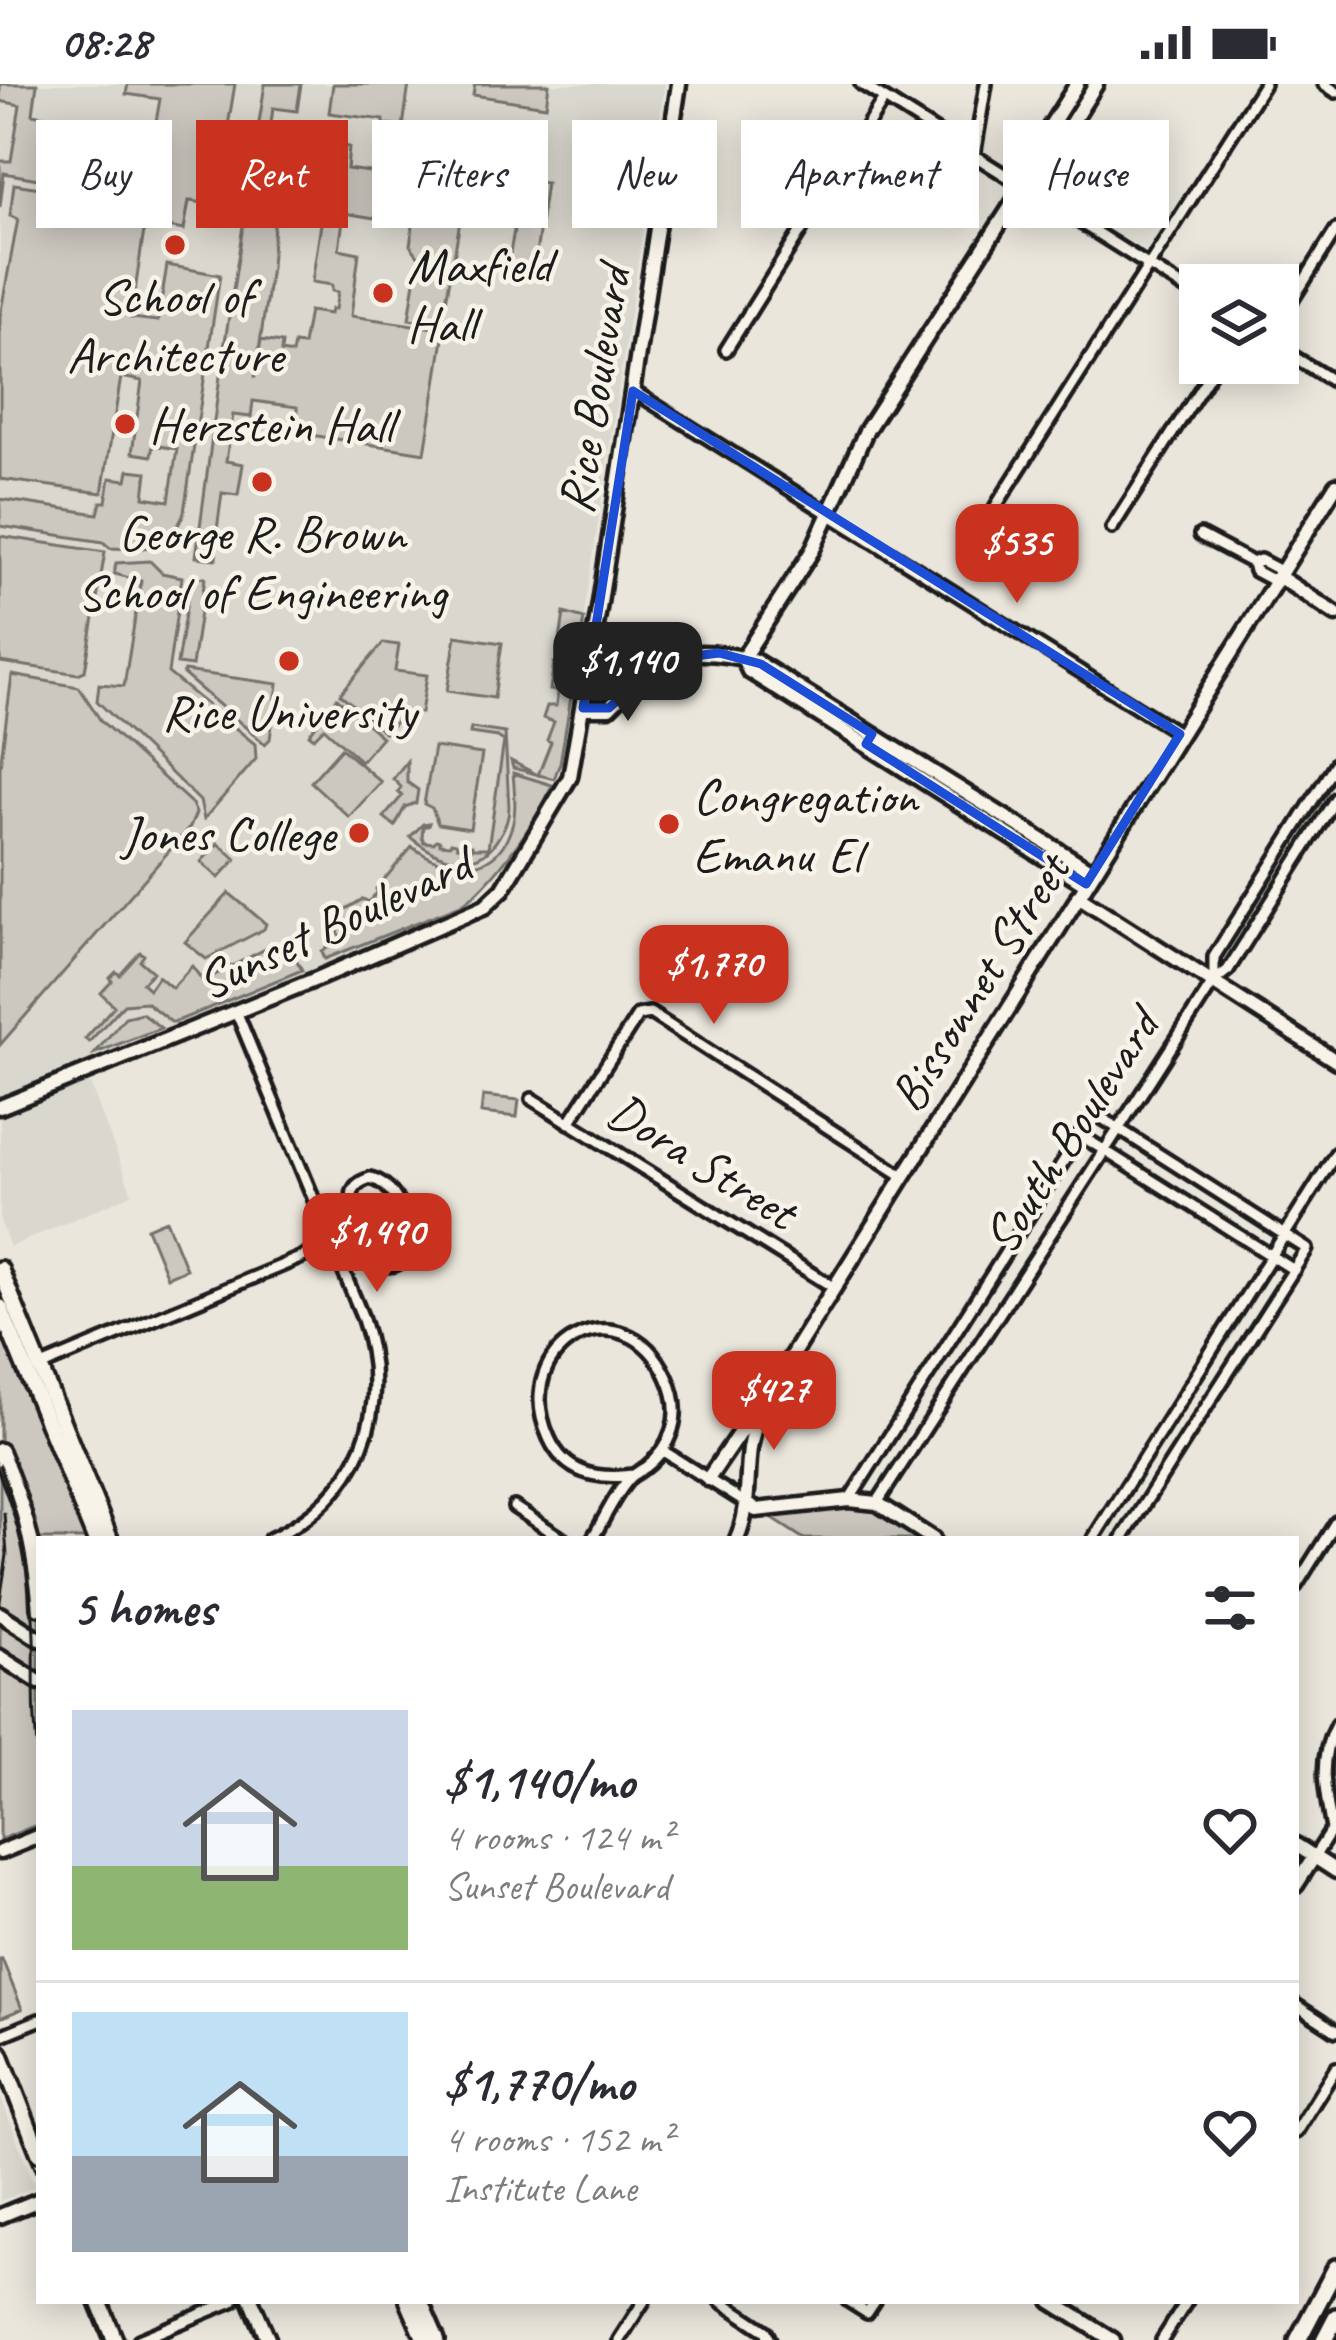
<!DOCTYPE html>
<html lang="en">
<head>
<meta charset="utf-8">
<style>
	:root { --surface:#fff; --page:#f2f2f3; --text:#2b2b33; --muted:#7c7c81; --line:#e1e1e2; --accent:#c8321e }
	body { margin:0; font-family:Caveat,sans-serif; background:var(--page); color:var(--text); height:100vh; display:flex; flex-direction:column; font-size:45px; white-space:nowrap }
	* { box-sizing:border-box; margin:0 }
	p { font-size:39px; color:var(--muted) }
	.icon { flex:none; width:66px; height:66px; fill:none; stroke:currentColor; stroke-width:2; stroke-linecap:round; stroke-linejoin:round }
	.map { position:relative; flex:1; overflow:hidden }
	.details { position:absolute; left:36px; top:1452px; width:1263px; height:768px; display:flex; flex-direction:column; background:var(--surface); border-radius:0px; box-shadow:0 6px 30px #0003 }
	.details>* { flex:none }
	.top-card { position:absolute; left:36px; top:36px; width:1266px; height:108px; display:flex; gap:24px }
	.fabs { position:absolute; left:1179px; top:180px; display:grid; gap:24px }
	.fabs a { display:grid; place-items:center; width:120px; height:120px; border-radius:0px; background:var(--surface); box-shadow:0 6px 30px #0003; font-size:60px }
	.price { position:absolute; translate:-50% -102px; padding:0 27px; border-radius:24px; background:var(--accent); color:#fff; font-size:39px; line-height:78px; filter:drop-shadow(0 3px 6px #0008) }
	.price::after { content:''; position:absolute; left:50%; top:72px; width:36px; height:27px; margin-left:-18px; background:inherit; clip-path:polygon(0 0,100% 0,50% 100%) }
	.price.on { background:#222; color:#fff }
	ul { padding:0; list-style:none }
	li { display:flex; align-items:center; gap:36px; height:300px; padding:0 36px }
	li+li { border-top:3px solid var(--line) }
	li span { display:grid; place-items:center; flex:none; width:336px; height:240px; border-radius:0px; color:#555 }
	li>.icon { margin-inline-start:auto }
	span .icon { width:144px; height:144px; fill:#fffc; stroke-width:1 }
	li b { font-size:51px }
	h2 { display:flex; justify-content:space-between; align-items:center; height:144px; padding:0 36px; font-size:51px }
	.pill { padding:0 42px; border-radius:0px; background:var(--surface); box-shadow:0 6px 30px #0003; font-size:42px; line-height:108px }
	.pill.on { background:var(--accent); color:#fff }
	.status { display:flex; justify-content:space-between; align-items:center; height:84px; padding:0 60px; background:var(--surface); direction:ltr }
	.status svg { height:33px; fill:currentColor }
	.map>svg:first-child { display:block }
</style>
</head>
<body>
<div class="status"><b>08:28</b><svg viewBox="0 0 49 12"><path d="M0 12V9h3v3zM5 12V6h3v6zM10 12V3h3v9zM15 12V0h3v12zM26 1h20v11H26zM47 4h2v5h-2z"/></svg></div>
<div class="map">
<svg width="1336" height="2256" viewBox="0 0 1336 2256">
	<rect width="100%" height="100%" fill="#eae6dc"/>
	<filter id="ink" filterUnits="userSpaceOnUse"><feTurbulence type="fractalNoise" baseFrequency=".00833" numOctaves="2"/><feDisplacementMap in="SourceGraphic" scale="24" xChannelSelector="R" yChannelSelector="G"/><feConvolveMatrix kernelMatrix="1 2 1 2 8 2 1 2 1" color-interpolation-filters="sRGB"/></filter>
	<g filter="url(#ink)">
		<path fill="#dad7ce" d="M0 0H665L571 617 560 679 545 719 473 819 83 982 132 1110 10 1163 0 1137Z
			M0 2011 35 2103 0 2117Z"/>
		<path fill="#ccc8c0" stroke="#74726e" stroke-width="3" fill-rule="evenodd" d="M0 0H37L33 30 48 33 38 95 4 89 0 123V77H11L20 21 0 17Z
			M128 0H235L215 120 189 117 184 146 151 140 157 104 145 101 160 15 126 10Z
			M265 0H301L297 27 273 24 270 47 293 50 292 61 314 64 316 58 349 63 347 85 384 90 375 134 344 129 339 165 359 169 351 232 441 245V248L444 249 425 369 298 349 297 323 253 317 251 333 233 331 226 377 243 380 238 411 222 409 217 446 216 475 196 473 222 277ZM257 114 310 122 309 131 322 133 312 198 332 201V207L338 208 335 225H331L330 230 309 227 303 261 294 260 292 270 281 268 282 259 261 256 255 294 271 183 274 140 254 136Z
			M333 0H409L403 43 384 40V36L329 29Z
			M475 0H549L546 22 473 11Z
			M453 59 472 63 468 89 546 99 533 192 507 187 519 117 465 107 453 179 419 173 410 161 419 104 427 105 433 73 450 75Z
			M14 100 92 112 94 105 149 113 131 234 158 237 167 181 220 191 184 428C170 468 147 465 110 464L103 458 0 442V415L98 430 101 418H106L110 394 127 396 129 386 147 388 144 413 169 417 177 365 153 361 151 372 132 369 142 297 121 293 102 409 0 395V232L18 135 10 132Z
			M418 178 452 183 442 240 409 235Z
			M0 452 105 468 85 587 78 590 0 578Z
			M150 477 162 489 182 493 168 589 255 660 256 675 204 735 200 717 97 617 99 600 124 602 141 497 114 490 116 479Z
			M191 492 205 494 192 582 177 580Z
			M564 529 584 535 560 679 554 695 513 684 511 677 538 691 551 658 547 656 554 638 543 634 547 622H556L558 607 550 606 554 579H564L566 566 559 564Z
			M456 552 502 559 494 614 447 607Z
			M383 559 399 561 395 587 427 591 421 629C403 626 397 636 385 649L340 610Z
			M184 587 278 600 270 655 265 660 183 590Z
			M12 591 79 603 101 637 192 720 196 729 190 743 0 961V683Z
			M337 614 382 653 361 677 324 644 314 654 309 650Z
			M471 644 505 649 509 723C509 734 506 741 500 751 478 791 440 777 410 753L423 740 429 739 428 742H423L422 753 424 758 434 759 436 756 440 757V760L450 761 451 758 456 759 457 762 464 763 465 760 472 761V764H488L504 657 497 653 470 649Z
			M434 663 482 670 470 745 438 740 432 724 424 720Z
			M341 664 381 698 349 733 311 698Z
			M407 677V698L418 706 416 719 405 723 395 742 384 733 402 712 398 708 401 703 393 695Z
			M513 689 552 701C539 735 491 802 461 821L325 875 322 867 342 856 334 839 338 836 336 831 363 815 369 818 378 807 376 805 412 763C451 790 499 793 513 738 517 723 514 704 513 689Z
			M218 759 236 775 219 794 201 778Z
			M229 809 266 840 264 845 206 875 185 858Z
			M273 861 276 867 284 864 291 866 302 886 175 938H171L146 918 124 920 89 958 85 955 114 922 101 909 112 897 110 894 116 888 120 891 140 868 144 871 140 877 153 888 142 899 149 905 158 892 172 904 192 882 203 897Z
			M142 929 161 944 95 969 125 933Z
			M483 1012 519 1016 517 1033 481 1029Z
			M166 1136 186 1185 167 1193 147 1144Z
			M0 1248 86 1455H39V1740L0 1756Z
			M864 1422 874 1426 919 1455H804L773 1435 777 1431Z
			M2 1875 22 1925 0 1934V1876Z"/>
		<g fill="none" stroke-linecap="round" stroke-linejoin="round">
			<defs>
				<path id="street" d="M861 0 1200 214
					M1324 0 1336 8
					M974 72 986 0
					M1278 239 1336 146
					M1278 263 1336 299
					M726 266 884 15
					M633 307 1180 650
					M996 422 1264 0
					M1112 444 1217 279
					M1200 451 1253 479 1255 487 1270 495 1278 492
					M1253 479 1260 476 1277 485 1278 492
					M1214 897V873L1336 679
					M236 927 362 1232C394 1325 360 1413 270 1455
					M532 1015 833 1203
					M569 1039 638 931 650 929 903 1092
					M1080 1051 1294 1186
					M370 1094C412 1103 426 1199 377 1179 368 1165 348 1123 353 1107 356 1099 363 1097 370 1094Z
					M331 1161 343 1144 359 1138
					M331 1161 343 1166 366 1158
					M37 1284 331 1161
					M663 1367 746 1419
					M849 1416 1094 1029 1307 1165 1122 1455
					M877 1419 1214 897 1228 886 1336 714
					M514 1423 563 1455
					M592 1455C604 1436 615 1409 631 1393 632 1392 644 1384 646 1383 659 1373 667 1362 672 1346 678 1328 675 1310 667 1293 624 1199 507 1260 549 1354 565 1390 597 1396 633 1391
					M1093 1455 1336 1069
					M1296 1502 1336 1438
					M1314 1773 1332 1745C1325 1707 1317 1676 1336 1641
					M1296 1921 1336 1947
					M0 1952 39 1936
					M1296 2048 1336 1984
					M721 2217 766 2247 770 2256
					M848 2217 867 2229 875 2217
					M139 2256 233 2217
					M619 2256 644 2217
					M1162 2256 1187 2217"/>
				<path id="secondary" d="M1024 102V84L1077 0
					M1278 492 1336 530
					M743 574 812 467 866 347 1024 102 1038 93 1096 0
					M743 574 749 587 1086 800
					M583 624H609C621 613 631 599 643 589 677 562 716 567 755 577L1093 788
					M1078 812 1336 977
					M0 1023 319 894 485 822 503 805 570 693 600 519 679 0
					M708 1395 757 1323
					M746 1419 756 1426 849 1416 877 1419 933 1455
					M737 1455C750 1426 746 1396 750 1365 753 1345 760 1326 769 1308L1336 401
					M0 1530 39 1555
					M0 1573 39 1598
					M1296 1761 1336 1787
					M0 1768 39 1752
					M1296 1801 1314 1773
					M0 2132 39 2116
					M1051 2217 1113 2256"/>
				<path id="primary" d="M0 1185 110 1455
					M0 1223 95 1455
					M0 1367C21 1417 38 1468 39 1523
					M0 1969 39 2069
					M99 2217 115 2256
					M251 2217 268 2256
					M408 2217 425 2256
					M420 2217 437 2256"/>
				<path id="highway" d="M1298 2256 1336 2184
					M1324 2256 1336 2233"/>
			</defs>
			<use href="#street" stroke="#1c1c1c" stroke-width="18"/>
			<use href="#secondary" stroke="#1c1c1c" stroke-width="21"/>
			<use href="#primary" stroke="#1c1c1c" stroke-width="22"/>
			<use href="#highway" stroke="#1c1c1c" stroke-width="24"/>
			<use href="#street" stroke="#f7f3e8" stroke-width="9"/>
			<use href="#secondary" stroke="#f7f3e8" stroke-width="12"/>
			<use href="#primary" stroke="#f7f3e8" stroke-width="14"/>
			<use href="#highway" stroke="#f7f3e8" stroke-width="15"/>
			<path stroke="#1c1c1c" stroke-width="3" d="M0 1381C22 1438 32 1492 34 1553 35 1593 32 1634 39 1674
				M0 1517 7 1471 4 1429
				M0 1997 39 2093
				M87 2217 103 2256
				M244 2217 260 2256"/>
		</g>
	</g>
	<path fill="none" stroke="#1d4ed8" stroke-width="9" stroke-linejoin="round" d="M633 307 1180 650 1086 800 866 660 872 650 761 580 719 569 662 576 609 624H583Z"/>
	<g fill="#c8321e" stroke="#f7f3e8" stroke-width="4.5">
		<circle cx="175" cy="161" r="12"/>
		<circle cx="383" cy="209" r="12"/>
		<circle cx="125" cy="340" r="12"/>
		<circle cx="262" cy="398" r="12"/>
		<circle cx="289" cy="577" r="12"/>
		<circle cx="669" cy="740" r="12"/>
		<circle cx="359" cy="749" r="12"/>
	</g>
	<g text-anchor="middle" stroke-width="9" stroke-linejoin="round" paint-order="stroke">
		<g font-size="51" fill="#1c1c1c" stroke="#f7f3e8" text-anchor="start">
			<text x="407" y="198">Maxfield<tspan x="407" dy="59">Hall</tspan></text>
			<text x="175" y="229" text-anchor="middle">School of<tspan x="175" dy="59">Architecture</tspan></text>
			<text x="149" y="358">Herzstein Hall</text>
			<text x="262" y="466" text-anchor="middle">George R. Brown<tspan x="262" dy="59">School of Engineering</tspan></text>
			<text x="289" y="645" text-anchor="middle">Rice University</text>
			<text x="693" y="729">Congregation<tspan x="693" dy="59">Emanu El</tspan></text>
			<text x="335" y="767" text-anchor="end">Jones College</text>
		</g>
		<g font-size="51" fill="#1c1c1c" stroke="#f7f3e8">
			<text transform="translate(593 306) rotate(-81)" y="18">Rice Boulevard</text>
			<text transform="translate(333 838) rotate(-25)" y="18">Sunset Boulevard</text>
			<text transform="translate(978 898) rotate(-58)" y="18">Bissonnet Street</text>
			<text transform="translate(1070 1047) rotate(-57)" y="18">South Boulevard</text>
			<text transform="translate(703 1076) rotate(32)" y="18">Dora Street</text>
		</g>
	</g>
</svg>
<div class="fabs">
<a><svg class="icon" aria-label="layers" viewBox="0 0 24 24"><path d="M12 4l9 5-9 5-9-5zM3 14l9 5 9-5"/></svg></a>
</div>
<b class="price" style="left:1017px;top:522px">$535</b>
<b class="price on" style="left:628px;top:640px">$1,140</b>
<b class="price" style="left:714px;top:943px">$1,770</b>
<b class="price" style="left:377px;top:1211px">$1,490</b>
<b class="price" style="left:774px;top:1369px">$427</b>
<div class="top-card">
<a class="pill">Buy</a>
<a class="pill on">Rent</a>
<a class="pill">Filters</a>
<a class="pill">New</a>
<a class="pill">Apartment</a>
<a class="pill">House</a>
</div>
<section class="details">
<h2>5 homes<svg class="icon" aria-label="filters" viewBox="0 0 24 24"><path d="M4 7h16M4 17h16"/><circle cx="9" cy="7" r="2"/><circle cx="15" cy="17" r="2"/></svg></h2>
<ul>
<li><span style="background:linear-gradient(#c9d6e8 65%,#8fb573 0)"><svg class="icon" aria-label="home" viewBox="0 0 24 24"><path d="M3 11l9-7 9 7M6 9v11h12V9"/></svg></span><div><b>$1,140/mo</b><p>4 rooms · 124 m²</p><p>Sunset Boulevard</p></div><svg class="icon" aria-label="heart" viewBox="0 0 24 24"><path d="M12 20l-8-8c-3-5 5-10 8-4 3-6 11-1 8 4z"/></svg></li>
<li><span style="background:linear-gradient(#bfe0f5 60%,#9aa5b1 0)"><svg class="icon" aria-label="home" viewBox="0 0 24 24"><path d="M3 11l9-7 9 7M6 9v11h12V9"/></svg></span><div><b>$1,770/mo</b><p>4 rooms · 152 m²</p><p>Institute Lane</p></div><svg class="icon" aria-label="heart" viewBox="0 0 24 24"><path d="M12 20l-8-8c-3-5 5-10 8-4 3-6 11-1 8 4z"/></svg></li>
</ul>
</section>
</div>
</body>
</html>
